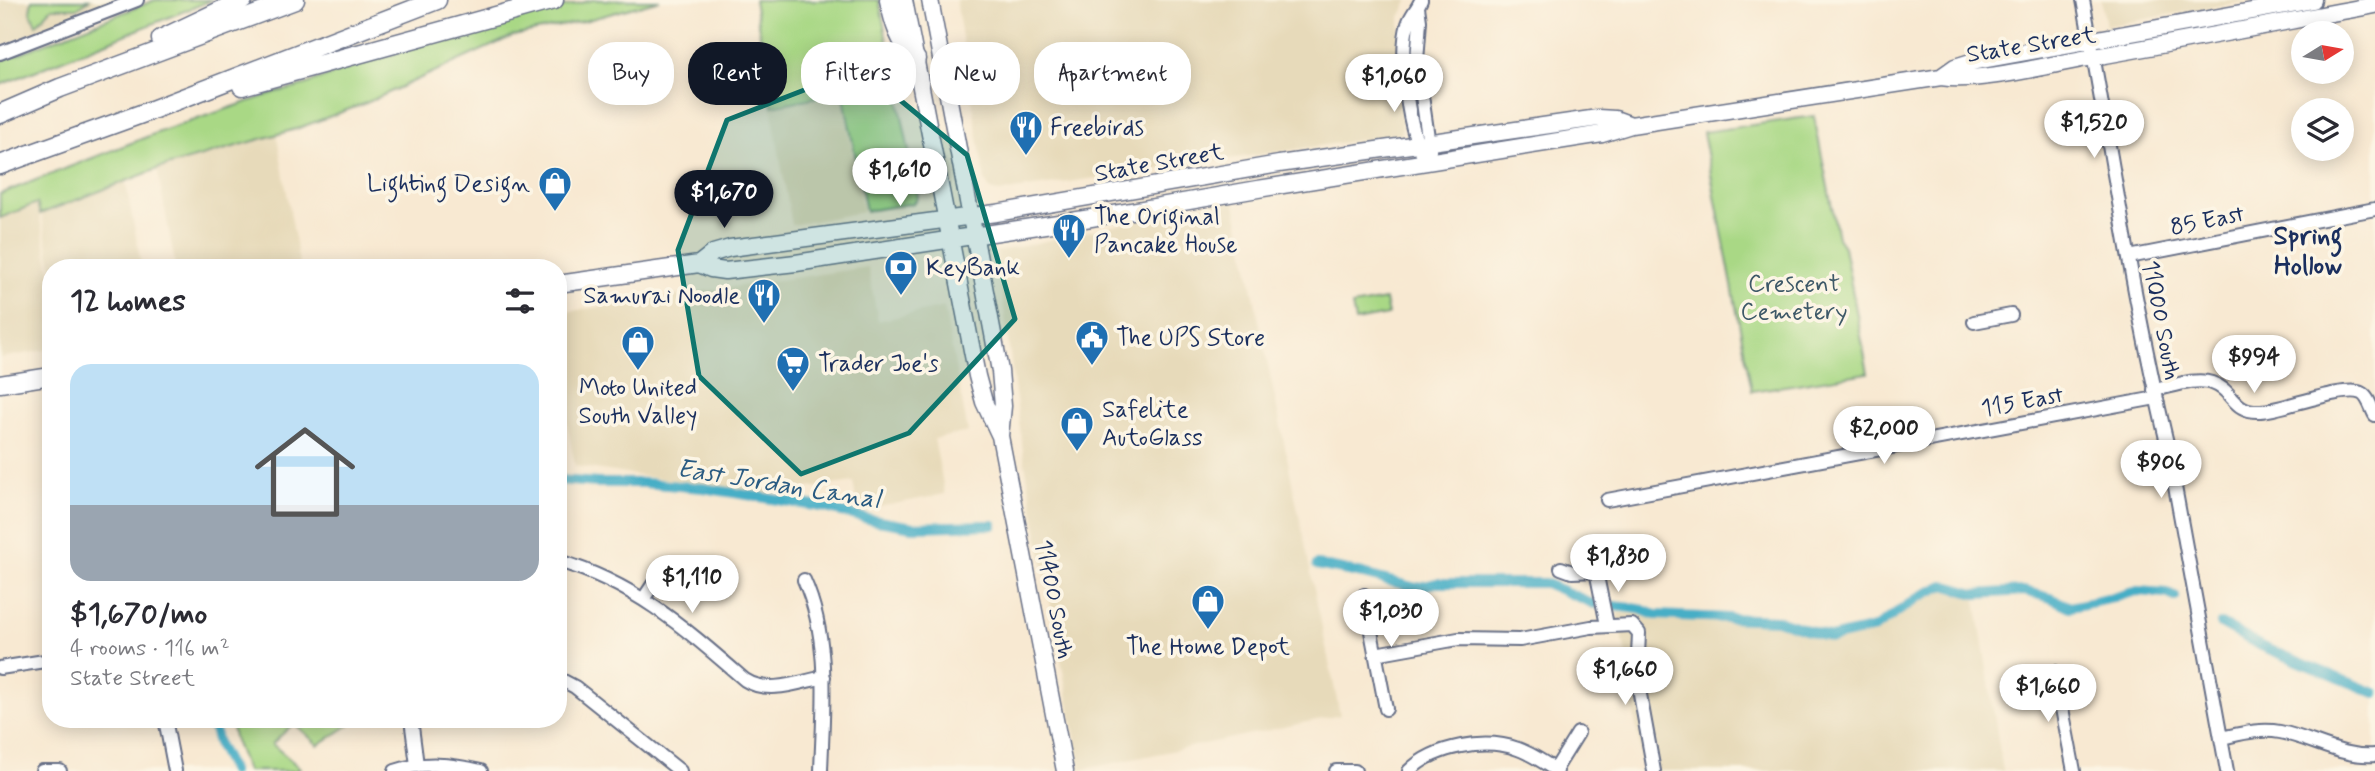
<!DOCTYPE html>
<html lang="en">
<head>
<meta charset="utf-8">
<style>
	:root { --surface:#fff; --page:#f2f2f3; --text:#2b2b33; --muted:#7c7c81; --accent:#111827 }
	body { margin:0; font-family:Mynerve,sans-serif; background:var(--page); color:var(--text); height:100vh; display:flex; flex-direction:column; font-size:26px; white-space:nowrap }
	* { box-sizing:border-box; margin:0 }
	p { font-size:23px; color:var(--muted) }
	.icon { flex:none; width:38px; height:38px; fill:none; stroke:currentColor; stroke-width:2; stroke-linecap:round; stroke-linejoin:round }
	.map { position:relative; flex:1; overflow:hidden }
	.sheet { position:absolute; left:42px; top:259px; width:525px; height:469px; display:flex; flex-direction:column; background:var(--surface); border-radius:28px; box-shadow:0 4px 18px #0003 }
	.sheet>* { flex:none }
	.hud { position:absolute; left:588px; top:42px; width:665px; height:63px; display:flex; gap:14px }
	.needle { width:46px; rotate:79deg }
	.controls { position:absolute; left:2291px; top:21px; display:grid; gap:14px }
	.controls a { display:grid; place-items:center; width:63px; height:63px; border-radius:50%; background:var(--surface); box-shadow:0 4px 18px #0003; font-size:35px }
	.price { position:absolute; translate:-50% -60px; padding:0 16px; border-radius:24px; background:#fff; color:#222; font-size:23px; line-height:46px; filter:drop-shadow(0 2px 4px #0008) }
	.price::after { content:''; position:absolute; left:50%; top:42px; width:21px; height:16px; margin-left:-10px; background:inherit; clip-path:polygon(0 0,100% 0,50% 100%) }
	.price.current { background:var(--accent); color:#fff }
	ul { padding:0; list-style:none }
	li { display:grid; align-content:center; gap:14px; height:371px; padding:0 28px }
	li span { display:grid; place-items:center; height:217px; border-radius:21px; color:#555 }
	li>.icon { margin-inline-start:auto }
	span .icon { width:126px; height:126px; fill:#fffc; stroke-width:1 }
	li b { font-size:30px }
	h2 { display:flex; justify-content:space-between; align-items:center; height:84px; padding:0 28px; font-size:30px }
	.pill { padding:0 24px; border-radius:28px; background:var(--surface); box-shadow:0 4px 18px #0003; font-size:24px; line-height:63px }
	.pill.current { background:var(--accent); color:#fff }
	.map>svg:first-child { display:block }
</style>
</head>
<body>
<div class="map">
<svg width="2375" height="771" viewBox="0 0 2375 771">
	<rect width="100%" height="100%" fill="#fcf5e5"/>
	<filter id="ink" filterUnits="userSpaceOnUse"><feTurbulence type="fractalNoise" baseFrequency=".0143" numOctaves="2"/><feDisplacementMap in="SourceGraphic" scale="14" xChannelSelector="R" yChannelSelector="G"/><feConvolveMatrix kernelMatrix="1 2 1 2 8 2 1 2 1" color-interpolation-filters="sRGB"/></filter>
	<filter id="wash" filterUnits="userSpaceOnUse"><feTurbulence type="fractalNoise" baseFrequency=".00686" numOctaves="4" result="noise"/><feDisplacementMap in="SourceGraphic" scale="28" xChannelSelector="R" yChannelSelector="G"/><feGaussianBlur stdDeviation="1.57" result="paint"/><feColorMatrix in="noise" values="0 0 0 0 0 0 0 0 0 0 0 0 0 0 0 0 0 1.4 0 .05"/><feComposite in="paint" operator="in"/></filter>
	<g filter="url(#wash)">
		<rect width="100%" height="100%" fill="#f8e9d2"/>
		<path fill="#e7daba" d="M0 0H120L0 46Z
			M956 0H1409L1400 17 1402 134 999 192 990 190 985 181Z
			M2101 0H2251L2106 26Z
			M842 94 863 212 792 225 771 107Z
			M275 125 300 268H176L156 163Z
			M123 169 142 268H52L39 202Z
			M1234 199 1340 715 1081 770 1024 458 996 252Z
			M37 203 51 275V349L0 358V216Z
			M868 267 878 321 944 307 968 432 934 439 945 494 858 511 853 482 762 494 575 466 558 375V313Z
			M1944 585 1975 594 2003 771H1644L1625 664 1628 663 1617 613 1777 620 1831 638 1875 628 1919 597Z"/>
		<path fill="#a9d885" stroke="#628472" stroke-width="2" d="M32 0H89L77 8H52L36 25 30 11Z
			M155 0H212L0 85V61Z
			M593 0H660L584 21 513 36 366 103 296 129 160 168 40 214 37 203 0 218V194L162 131 277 92 296 88 347 69 464 31Z
			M754 0H879L917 192 918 197 914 203 866 211 843 92 772 106Z
			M1814 116 1838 238 1844 247 1868 373 1752 391 1703 132Z
			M1385 300 1388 315 1355 321 1352 306Z
			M230 719H348L349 725 318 745 294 723 272 744 300 768 296 771H247L235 741Z"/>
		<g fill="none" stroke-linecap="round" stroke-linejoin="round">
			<path stroke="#47aec6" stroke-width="10" d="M558 480 598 483H644L703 488 822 507 872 520 913 527 993 525
				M1317 565 1363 574 1416 588 1436 583H1545L1594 604
				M1614 606 1640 609 1655 615 1777 620 1831 638 1875 628 1919 597 1944 585 1975 594 2024 591 2051 598 2070 607 2108 599 2137 591 2166 593 2175 597
				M2221 624 2261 646 2375 693
				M211 719 219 746 232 771"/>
		</g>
	</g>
	<g filter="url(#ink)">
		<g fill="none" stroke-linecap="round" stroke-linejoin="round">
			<defs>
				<path id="minor" d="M1421 0C1418 8 1411 15 1408 24 1398 55 1408 136 1427 162
					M2083 0C2111 148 2132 297 2167 443L2227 771
					M1418 7 1420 21 1417 61 1430 151
					M0 53 137 0
					M2129 257 2375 209
					M1974 322 2011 315
					M2154 390C2171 387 2195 377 2212 383 2234 390 2232 413 2261 411 2283 410 2344 385 2361 393 2368 396 2371 408 2375 415
					M1607 500 2156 398
					M558 561C635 583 686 629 745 680 768 695 799 682 824 677
					M1561 568 1572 572 1596 571 1607 625
					M804 580C831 640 823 708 821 771
					M1364 595 1386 709
					M644 598 666 565
					M1375 654 1458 639 1520 640 1591 627 1632 625 1639 633 1637 678 1654 771
					M0 668 51 660
					M2055 672 2074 771
					M558 678 575 687 680 771
					M165 719 175 771
					M411 719 417 765
					M2221 738C2240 734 2260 728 2280 732 2312 738 2342 758 2375 755
					M1555 770 1578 733
					M42 771H60
					M395 771C423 761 452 764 481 771
					M1336 771H1355
					M1409 771C1434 746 1485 737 1518 749 1532 754 1545 763 1557 771"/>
				<path id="major" d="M904 0 977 376 984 402 1000 436 1065 771
					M930 0 1000 371 1003 406 1000 436
					M1941 77 1955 67 1971 62 2313 0
					M699 264 713 253 730 248 996 213 1279 164 1598 118 1615 119 1631 125
					M558 284 699 264 711 269 725 271 796 263 1091 218 1258 189 1602 134 1631 125 1941 77C1979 83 2043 66 2082 59 2180 42 2278 23 2375 5
					M0 384 51 376"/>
				<path id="highway" d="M889 0C894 23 899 41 916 59
					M161 39 243 0
					M242 86 554 0
					M0 114 60 88 295 0
					M0 165 144 113 437 0"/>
			</defs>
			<use href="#minor" stroke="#687087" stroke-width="16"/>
			<use href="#major" stroke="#687087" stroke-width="19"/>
			<use href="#highway" stroke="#687087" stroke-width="21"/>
			<use href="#minor" stroke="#fff" stroke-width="12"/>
			<use href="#major" stroke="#fff" stroke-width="16"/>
			<use href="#highway" stroke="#fff" stroke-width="18"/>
		</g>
	</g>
	<path fill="#0f766e" fill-opacity="0.2" stroke="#0f766e" stroke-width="5" stroke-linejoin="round" d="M861 68 967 155 1015 319 909 433 801 474 699 376 678 250 727 120Z"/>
	<defs>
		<symbol id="restaurant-pin" viewBox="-11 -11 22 30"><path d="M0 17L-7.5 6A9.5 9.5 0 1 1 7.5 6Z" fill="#1f6fb2" stroke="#fcf5e5"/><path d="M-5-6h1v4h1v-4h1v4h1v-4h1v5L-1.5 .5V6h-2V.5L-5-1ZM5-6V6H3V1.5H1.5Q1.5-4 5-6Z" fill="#fff"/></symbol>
		<symbol id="shop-pin" viewBox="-11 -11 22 30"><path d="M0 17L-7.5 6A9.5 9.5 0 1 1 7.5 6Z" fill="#1f6fb2" stroke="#fcf5e5"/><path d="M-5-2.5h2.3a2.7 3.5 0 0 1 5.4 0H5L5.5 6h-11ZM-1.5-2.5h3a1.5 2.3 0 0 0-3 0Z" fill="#fff"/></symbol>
		<symbol id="bank-pin" viewBox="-11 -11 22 30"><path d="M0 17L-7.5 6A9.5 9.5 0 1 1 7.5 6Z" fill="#1f6fb2" stroke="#fcf5e5"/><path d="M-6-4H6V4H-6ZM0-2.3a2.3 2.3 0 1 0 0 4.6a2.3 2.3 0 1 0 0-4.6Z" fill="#fff"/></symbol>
		<symbol id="civic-pin" viewBox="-11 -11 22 30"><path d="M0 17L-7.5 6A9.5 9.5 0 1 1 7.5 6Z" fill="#1f6fb2" stroke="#fcf5e5"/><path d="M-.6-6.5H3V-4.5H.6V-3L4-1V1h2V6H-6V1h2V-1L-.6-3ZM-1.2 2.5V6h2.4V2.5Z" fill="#fff"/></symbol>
		<symbol id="supermarket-pin" viewBox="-11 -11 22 30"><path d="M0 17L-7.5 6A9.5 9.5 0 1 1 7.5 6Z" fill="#1f6fb2" stroke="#fcf5e5"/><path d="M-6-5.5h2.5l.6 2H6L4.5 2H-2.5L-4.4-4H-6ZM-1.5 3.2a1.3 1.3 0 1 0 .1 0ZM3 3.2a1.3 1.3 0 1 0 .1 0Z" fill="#fff"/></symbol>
	</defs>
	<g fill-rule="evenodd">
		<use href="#restaurant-pin" x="1007" y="108" width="38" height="52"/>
		<use href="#shop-pin" x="536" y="164" width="38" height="52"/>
		<use href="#restaurant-pin" x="1050" y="211" width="38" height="52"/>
		<use href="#bank-pin" x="882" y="248" width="38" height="52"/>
		<use href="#restaurant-pin" x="745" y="276" width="38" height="52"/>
		<use href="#civic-pin" x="1073" y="318" width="38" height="52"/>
		<use href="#shop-pin" x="619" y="323" width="38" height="52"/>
		<use href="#supermarket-pin" x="774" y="344" width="38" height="52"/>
		<use href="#shop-pin" x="1058" y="404" width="38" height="52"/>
		<use href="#shop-pin" x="1189" y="582" width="38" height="52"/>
	</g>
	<g text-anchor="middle" stroke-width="7" stroke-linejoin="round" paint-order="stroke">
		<g font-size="24" fill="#1b2f5e" stroke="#fcf5e5">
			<text transform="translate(2031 44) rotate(-9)" y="8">State Street</text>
			<text transform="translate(1159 162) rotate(-10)" y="8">State Street</text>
			<text transform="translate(2207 220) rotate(-11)" y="8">85 East</text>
			<text transform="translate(2162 320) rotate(79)" y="8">11000 South</text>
			<text transform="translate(2022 401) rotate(-10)" y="8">115 East</text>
			<text transform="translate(1055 599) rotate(79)" y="8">11400 South</text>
		</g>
		<g font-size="24" fill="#1b2f5e" stroke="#fcf5e5" text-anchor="start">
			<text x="1050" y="135">Freebirds</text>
			<text x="530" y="191" text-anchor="end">Lighting Design</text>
			<text x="1094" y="224">The Original<tspan x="1094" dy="28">Pancake House</tspan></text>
			<text x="926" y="275">KeyBank</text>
			<text x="740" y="303" text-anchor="end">Samurai Noodle</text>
			<text x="1116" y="345">The UPS Store</text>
			<text x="818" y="371">Trader Joe's</text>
			<text x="638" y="395" text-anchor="middle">Moto United<tspan x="638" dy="28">South Valley</tspan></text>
			<text x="1102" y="417">Safelite<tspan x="1102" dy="28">AutoGlass</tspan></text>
			<text x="1208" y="654" text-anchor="middle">The Home Depot</text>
		</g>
		<g font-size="24" fill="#3e5968" stroke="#fcf5e5">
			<text x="1794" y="291">Crescent<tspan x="1794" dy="28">Cemetery</tspan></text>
		</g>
		<g font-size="26" font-weight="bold" fill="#1b2f5e" stroke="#fcf5e5">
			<text x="2308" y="244">Spring<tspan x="2308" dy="30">Hollow</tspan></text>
		</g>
		<g font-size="26" font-style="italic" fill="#2a5b82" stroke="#fcf5e5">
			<text transform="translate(779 483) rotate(9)" y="9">East Jordan Canal</text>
		</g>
	</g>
</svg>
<div class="controls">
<a><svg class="needle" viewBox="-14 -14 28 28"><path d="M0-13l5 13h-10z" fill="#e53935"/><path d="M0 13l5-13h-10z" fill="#7c7c81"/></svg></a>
<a><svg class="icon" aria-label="layers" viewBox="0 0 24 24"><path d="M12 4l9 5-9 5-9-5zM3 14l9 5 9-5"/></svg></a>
</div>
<b class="price" style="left:1394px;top:114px">$1,060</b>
<b class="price" style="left:2094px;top:160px">$1,520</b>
<b class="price" style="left:900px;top:208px">$1,610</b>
<b class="price current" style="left:724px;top:230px">$1,670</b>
<b class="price" style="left:2254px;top:395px">$994</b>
<b class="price" style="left:1884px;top:466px">$2,000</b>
<b class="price" style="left:2161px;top:500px">$906</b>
<b class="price" style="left:1618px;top:594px">$1,830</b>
<b class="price" style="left:692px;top:615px">$1,110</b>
<b class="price" style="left:1391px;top:649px">$1,030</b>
<b class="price" style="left:1625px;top:707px">$1,660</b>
<b class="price" style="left:2048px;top:724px">$1,660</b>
<div class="hud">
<a class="pill">Buy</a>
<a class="pill current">Rent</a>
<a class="pill">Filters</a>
<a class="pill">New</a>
<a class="pill">Apartment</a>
</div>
<section class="sheet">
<h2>12 homes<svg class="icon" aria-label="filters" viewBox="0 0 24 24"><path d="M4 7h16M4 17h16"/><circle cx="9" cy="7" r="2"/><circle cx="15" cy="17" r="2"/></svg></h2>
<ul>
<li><span style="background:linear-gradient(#bfe0f5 65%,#9aa5b1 0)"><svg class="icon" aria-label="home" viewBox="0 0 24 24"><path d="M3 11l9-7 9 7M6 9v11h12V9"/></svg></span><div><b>$1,670/mo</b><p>4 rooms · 116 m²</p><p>State Street</p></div></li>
</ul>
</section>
</div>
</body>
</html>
